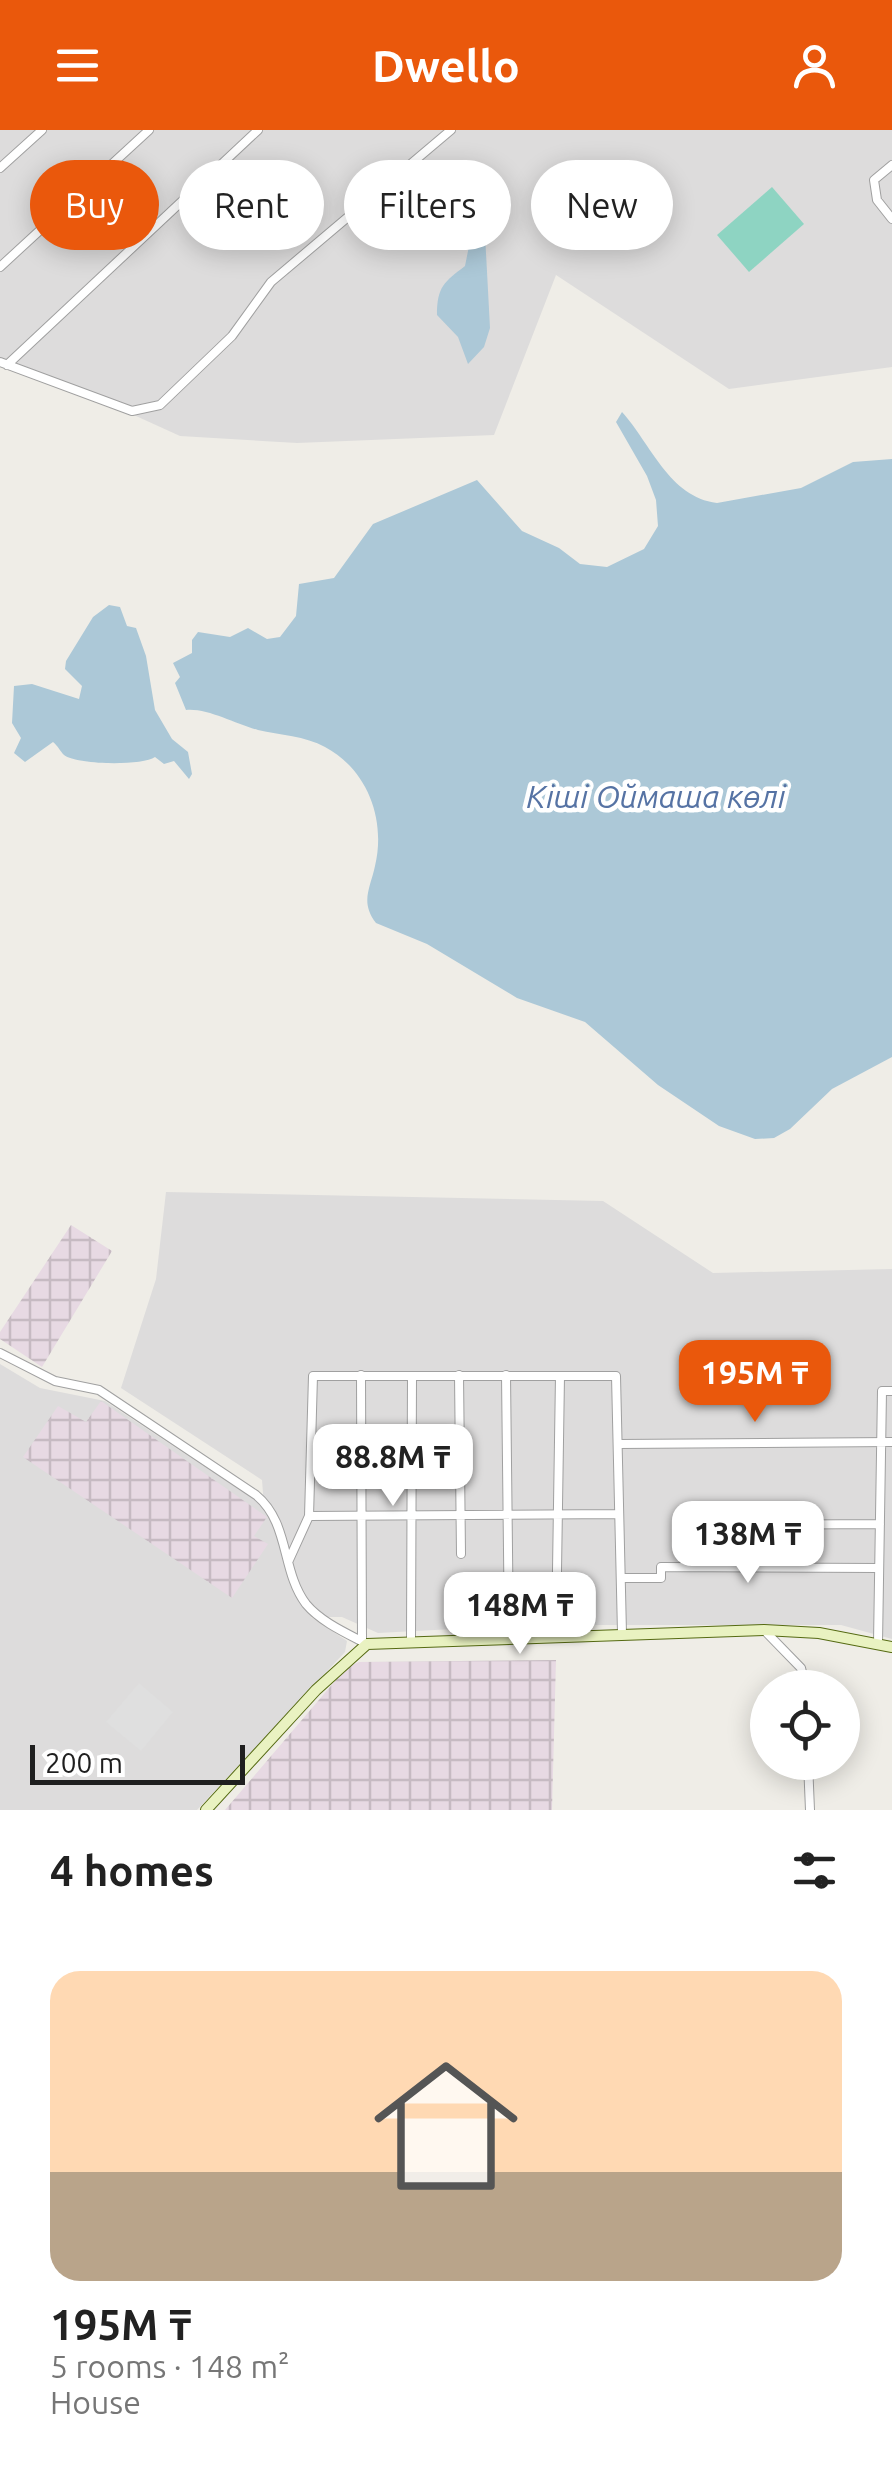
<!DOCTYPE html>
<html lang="en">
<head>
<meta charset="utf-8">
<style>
	:root { --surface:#fff; --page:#f6f6f6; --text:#222; --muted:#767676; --accent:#ea580c }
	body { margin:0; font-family:Ubuntu,sans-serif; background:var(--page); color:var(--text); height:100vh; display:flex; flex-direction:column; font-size:38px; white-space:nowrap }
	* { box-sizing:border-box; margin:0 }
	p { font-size:32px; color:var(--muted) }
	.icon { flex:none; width:55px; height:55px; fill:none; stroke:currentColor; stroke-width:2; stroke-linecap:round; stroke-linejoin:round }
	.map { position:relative; height:1680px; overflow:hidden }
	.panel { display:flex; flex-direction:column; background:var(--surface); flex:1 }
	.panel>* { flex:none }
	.guide { position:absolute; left:30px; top:30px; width:832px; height:90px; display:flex; gap:20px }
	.controls { position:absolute; left:750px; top:1540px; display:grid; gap:20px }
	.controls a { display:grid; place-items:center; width:110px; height:110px; border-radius:50%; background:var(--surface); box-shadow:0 5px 25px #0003; font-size:50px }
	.scale { position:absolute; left:30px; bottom:25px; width:215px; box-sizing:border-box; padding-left:10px; border:5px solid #1f1f1f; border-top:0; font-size:28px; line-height:35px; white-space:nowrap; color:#1f1f1f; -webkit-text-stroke:8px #fff; paint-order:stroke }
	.price { position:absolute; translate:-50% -85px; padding:0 22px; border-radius:20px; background:#fff; color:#222; font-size:32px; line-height:65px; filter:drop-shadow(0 2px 5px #0008) }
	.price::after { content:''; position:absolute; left:50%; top:60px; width:30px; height:22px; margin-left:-15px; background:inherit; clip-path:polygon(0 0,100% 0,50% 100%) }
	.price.active { background:var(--accent); color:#fff }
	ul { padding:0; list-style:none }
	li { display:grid; align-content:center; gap:20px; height:530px; padding:0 50px }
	li span { display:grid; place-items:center; height:310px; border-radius:30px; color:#555 }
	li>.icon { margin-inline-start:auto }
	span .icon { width:180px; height:180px; fill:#fffc; stroke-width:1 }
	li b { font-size:42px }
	h2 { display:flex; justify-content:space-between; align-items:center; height:120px; padding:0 50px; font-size:42px }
	.chip { padding:0 35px; border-radius:45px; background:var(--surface); box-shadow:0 5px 25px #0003; font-size:35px; line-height:90px }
	.chip.active { background:var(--accent); color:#fff }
	header { display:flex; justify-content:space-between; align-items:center; height:130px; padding:0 50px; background:var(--accent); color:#fff; font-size:45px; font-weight:600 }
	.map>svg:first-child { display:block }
</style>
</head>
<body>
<header><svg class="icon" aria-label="menu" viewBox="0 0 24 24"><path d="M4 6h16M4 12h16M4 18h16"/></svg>Dwello<svg class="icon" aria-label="person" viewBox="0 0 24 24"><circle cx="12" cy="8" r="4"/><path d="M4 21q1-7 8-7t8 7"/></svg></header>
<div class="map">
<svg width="892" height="1680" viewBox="0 0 892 1680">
	<defs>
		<pattern id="industrial-grid" width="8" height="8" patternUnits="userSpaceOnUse" patternTransform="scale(2.5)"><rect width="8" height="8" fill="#e7d9e3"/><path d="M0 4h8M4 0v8" fill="none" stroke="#c6bac2"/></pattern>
	</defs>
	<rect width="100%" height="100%" fill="#efede7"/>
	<path fill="#dddcdc" d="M0 0H892V237L729 259 556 145 494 305 297 313 180 306 103 271 0 234Z
		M166 1062 603 1071 713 1143 892 1139V1509L841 1495H531L378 1503 342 1487H311L347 1511 345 1522 197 1680H0V1234L40 1258 105 1271 264 1376 262 1350 121 1258 156 1149Z"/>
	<path fill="url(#industrial-grid)" d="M71 1095 112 1121 42 1237 0 1209V1202Z
		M101 1271 267 1387 254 1406 268 1414 232 1468 23 1327 58 1276 86 1292Z
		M556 1530 552 1680H225L347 1537 359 1532Z"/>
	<path fill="#8ed4c2" d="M772 57 804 94 749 142 717 105Z"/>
	<path fill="#dfdfdf" d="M139 1553 173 1582 141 1621 106 1592Z"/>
	<path fill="#acc8d7" d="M467 86 485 104 490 198 484 217 468 234 458 207 437 185C437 157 444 152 465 136L469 116 460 89Z
		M622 282C651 314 669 367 717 373L801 358 853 332 892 329V927L832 959 790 999 774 1008 755 1009 719 996 658 955 585 892 517 868 427 814 376 793C360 772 370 759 375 736 386 690 368 640 325 617 305 606 280 605 258 600 235 594 208 578 186 580L175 553 180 547 173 533 192 523V510L198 502 230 507 248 498 267 509 280 507 296 486 299 454 334 448 373 394 477 350 522 401 559 418 580 434 607 437 644 419 658 396 656 370 647 346 616 292Z
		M109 475 120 477 127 496 136 498 146 526 155 580 172 609 188 622 192 644 189 649 174 631 164 634 155 627C142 636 77 635 64 625 60 621 58 616 53 612L25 632 14 623 21 608 12 593 14 556 32 554 79 569 82 556 65 539 66 531 93 487Z"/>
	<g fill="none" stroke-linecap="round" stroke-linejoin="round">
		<defs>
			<path id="street" d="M892 35 874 50 877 70 892 89
				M0 38 42 0
				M0 137 149 0
				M0 232 132 281 160 275 232 206 271 152 451 0
				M7 235 258 0
				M0 1223 55 1251 99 1260 256 1365C290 1393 281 1441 306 1474 321 1492 346 1503 367 1514
				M361 1245 362 1511
				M459 1245 461 1424
				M506 1245 509 1508
				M618 1314 892 1312
				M309 1386 619 1384
				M715 1395 880 1394
				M289 1430 309 1386 313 1246H616L622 1503
				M621 1448H661V1437L879 1438
				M764 1500 801 1538 806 1558
				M556 1505 560 1246
				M411 1512 412 1246
				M878 1513 882 1261H892
				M808 1632 810 1680"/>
			<path id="secondary" d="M206 1680 316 1560 367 1514 764 1500 819 1503 892 1517"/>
		</defs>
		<use href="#street" stroke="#a0a0a0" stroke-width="10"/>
		<use href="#secondary" stroke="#556a12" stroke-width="12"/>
		<use href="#street" stroke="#fff" stroke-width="8"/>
		<use href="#secondary" stroke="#e9f2c1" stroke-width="10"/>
	</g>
	<g text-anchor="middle" stroke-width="9" stroke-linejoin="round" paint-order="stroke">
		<g font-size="32" font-style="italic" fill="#5673a4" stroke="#fff">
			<text x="656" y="678">Кіші Оймаша көлi</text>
		</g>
	</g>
</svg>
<div class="controls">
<a><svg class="icon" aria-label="locate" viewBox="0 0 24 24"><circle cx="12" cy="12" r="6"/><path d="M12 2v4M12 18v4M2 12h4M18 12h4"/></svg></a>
</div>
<div class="scale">200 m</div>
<b class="price active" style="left:755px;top:1295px">195M ₸</b>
<b class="price" style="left:393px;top:1379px">88.8M ₸</b>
<b class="price" style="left:748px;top:1456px">138M ₸</b>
<b class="price" style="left:520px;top:1527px">148M ₸</b>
<div class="guide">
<a class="chip active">Buy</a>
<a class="chip">Rent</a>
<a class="chip">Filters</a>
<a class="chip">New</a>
</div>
</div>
<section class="panel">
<h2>4 homes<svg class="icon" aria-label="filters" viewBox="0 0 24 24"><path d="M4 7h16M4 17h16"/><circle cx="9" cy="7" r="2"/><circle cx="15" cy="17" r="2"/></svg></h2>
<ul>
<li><span style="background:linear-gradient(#ffd9b3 65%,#b9a48a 0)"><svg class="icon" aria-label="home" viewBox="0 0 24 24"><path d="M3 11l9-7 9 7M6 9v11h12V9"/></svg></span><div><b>195M ₸</b><p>5 rooms · 148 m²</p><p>House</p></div></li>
</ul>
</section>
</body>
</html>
